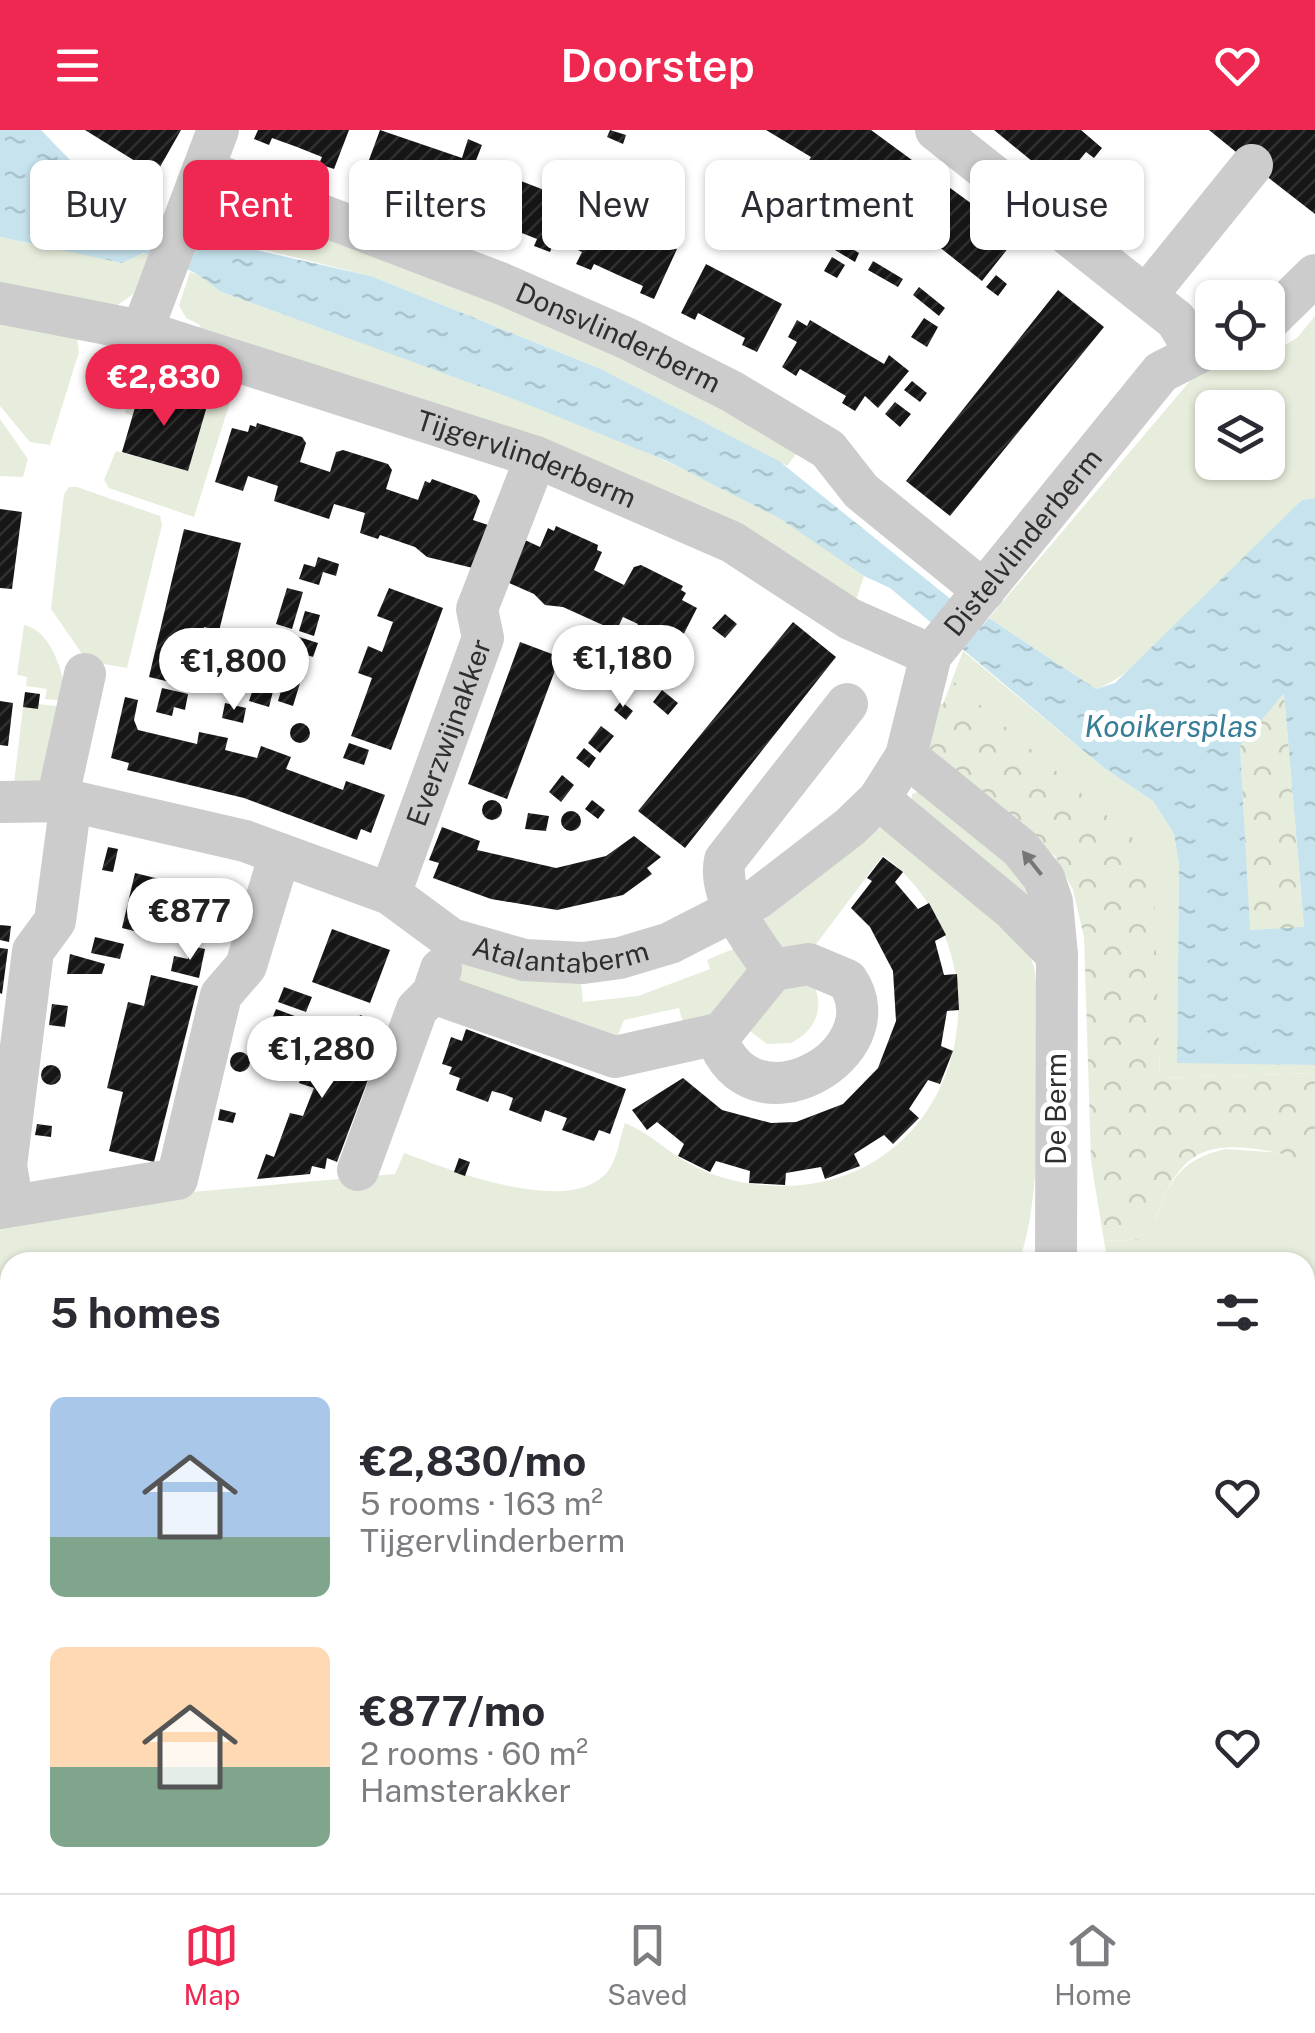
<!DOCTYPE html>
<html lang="en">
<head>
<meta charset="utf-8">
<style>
	:root { --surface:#fff; --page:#f7f7f7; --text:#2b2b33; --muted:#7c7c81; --line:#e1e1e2; --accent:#ee2851 }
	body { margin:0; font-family:"Public Sans",sans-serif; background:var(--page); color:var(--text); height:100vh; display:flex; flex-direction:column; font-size:38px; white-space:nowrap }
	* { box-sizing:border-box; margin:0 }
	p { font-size:32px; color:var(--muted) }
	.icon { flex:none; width:55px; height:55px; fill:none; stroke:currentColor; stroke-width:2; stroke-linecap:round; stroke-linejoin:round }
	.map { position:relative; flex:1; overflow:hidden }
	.details { position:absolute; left:0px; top:1122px; width:1315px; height:642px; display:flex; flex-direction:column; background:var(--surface); border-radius:30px 30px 0 0; box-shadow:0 2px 8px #0004 }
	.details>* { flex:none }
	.top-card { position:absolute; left:30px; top:30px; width:1255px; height:90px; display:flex; gap:20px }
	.fabs { position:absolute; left:1195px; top:150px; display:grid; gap:20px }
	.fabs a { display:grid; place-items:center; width:90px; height:90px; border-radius:15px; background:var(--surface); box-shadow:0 2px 8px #0004; font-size:50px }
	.price { position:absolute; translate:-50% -85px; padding:0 22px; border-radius:35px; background:#fff; color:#222; font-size:32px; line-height:65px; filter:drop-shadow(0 2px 5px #0008) }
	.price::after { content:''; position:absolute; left:50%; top:60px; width:30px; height:22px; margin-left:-15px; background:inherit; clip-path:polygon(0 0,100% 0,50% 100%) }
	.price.on { background:var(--accent); color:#fff }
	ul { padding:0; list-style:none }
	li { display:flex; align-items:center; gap:30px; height:250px; padding:0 50px }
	li span { display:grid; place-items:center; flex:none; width:280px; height:200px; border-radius:15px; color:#555 }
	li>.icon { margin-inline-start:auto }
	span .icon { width:120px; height:120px; fill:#fffc; stroke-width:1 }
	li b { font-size:42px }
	h2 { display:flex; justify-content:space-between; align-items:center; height:120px; padding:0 50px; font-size:42px }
	.tag { padding:0 35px; border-radius:15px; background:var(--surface); box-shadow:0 2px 8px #0004; font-size:35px; line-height:90px }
	.tag.on { background:var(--accent); color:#fff }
	header { display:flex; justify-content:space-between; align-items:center; height:130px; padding:0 50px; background:var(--accent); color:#fff; font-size:45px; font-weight:600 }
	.dock { display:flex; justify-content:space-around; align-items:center; height:140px; border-top:2px solid var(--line); background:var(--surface); font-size:28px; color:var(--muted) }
	.dock a { display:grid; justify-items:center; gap:5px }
	.dock .on { color:var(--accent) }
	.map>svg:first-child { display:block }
</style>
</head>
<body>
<header><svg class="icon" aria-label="menu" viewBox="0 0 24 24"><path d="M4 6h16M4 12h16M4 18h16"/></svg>Doorstep<svg class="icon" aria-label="heart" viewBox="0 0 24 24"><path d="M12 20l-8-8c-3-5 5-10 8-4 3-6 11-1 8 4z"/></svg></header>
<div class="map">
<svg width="1315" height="1763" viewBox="0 0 1315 1763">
	<defs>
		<pattern id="forest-crowns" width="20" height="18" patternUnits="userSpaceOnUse" patternTransform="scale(2.5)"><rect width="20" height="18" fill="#e7eddc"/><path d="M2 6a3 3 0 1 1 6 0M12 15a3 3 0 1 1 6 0" fill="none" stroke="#c6ccbd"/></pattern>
		<pattern id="water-ripples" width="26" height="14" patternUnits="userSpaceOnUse" patternTransform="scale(2.5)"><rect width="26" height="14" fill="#c7e4ee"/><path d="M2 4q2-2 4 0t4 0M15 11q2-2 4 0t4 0" fill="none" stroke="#abc4cc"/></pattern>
		<pattern id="building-hatch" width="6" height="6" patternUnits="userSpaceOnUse" patternTransform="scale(2.5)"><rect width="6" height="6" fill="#161616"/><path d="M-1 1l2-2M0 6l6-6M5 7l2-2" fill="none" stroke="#303030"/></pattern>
	</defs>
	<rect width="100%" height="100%" fill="#fff"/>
	<path fill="#e7eddc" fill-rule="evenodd" d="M221 55 547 187 802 316 787 336 601 239 371 146 237 113 202 111Z
		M0 107 45 117 149 124 133 164 118 175 0 154Z
		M190 142 205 148 219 161C406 230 601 290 776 386 807 403 835 426 864 446L855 473 197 205 200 195 186 188 179 175Z
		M1315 186V368L1302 370C1264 412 1142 546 1096 559L989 488 1201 238 1273 222 1297 208ZM1212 278H1268V332H1212Z
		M0 190 77 209 79 222 50 315 30 312 0 276Z
		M149 228 235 256 194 387 109 358 104 350 116 321 188 341 206 275 142 257 133 286 125 283 138 232Z
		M0 289 28 329 23 347 0 346Z
		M77 357 160 386 162 395 127 538 87 531 51 479 64 364 69 357Z
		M24 495C53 501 64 546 67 571L45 569 47 559 26 556 27 547 17 545Z
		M963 521 1104 638 1153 671 1174 704 1179 735 1177 932 1315 935V943L1160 948 1152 726 952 550Z
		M38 574 65 577 46 653 13 662 23 577Z
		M923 660 1011 722 1046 779 911 675 912 664Z
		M882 698 1027 818 1034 837C1044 891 1042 1088 1018 1132H10V1214L0 1216V1089L147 1066 395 1044 404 1023C448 1039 576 1091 610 1038 618 1026 620 1006 625 993 645 1001 658 1013 675 1025 707 1047 745 1056 783 1056 960 1055 1020 830 883 725L814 817 805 822 771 815 757 793 871 701Z
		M740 816 753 838 722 888 684 897 679 878 624 890 615 913 457 864 458 832 581 853 583 872 638 866 710 839 707 830Z
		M788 853 815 857C824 882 814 901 791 913L767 914 750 901Z
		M1225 1019 1285 1023 1315 1034V1158H1305V1132H1108L1104 1111 1148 1109C1168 1061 1170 1032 1225 1019Z
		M1315 1196V1288L1305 1289V1197Z
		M10 1247V1336L0 1338V1249Z"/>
	<path fill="url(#forest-crowns)" d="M952 550 1153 726 1160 948 1315 943V1034C1284 1023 1223 1006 1193 1028 1168 1045 1159 1083 1148 1109L1104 1111 1091 1031 1084 807 1073 760 1055 726 940 640 927 616 933 572 943 574Z
		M1284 562 1304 798 1249 800 1240 616Z"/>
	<path fill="url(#water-ripples)" fill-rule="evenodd" d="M0 0H41L71 31 185 104 371 146 601 239 779 331 983 495 989 488 1096 559 1115 553 1302 370 1315 368V935L1177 933 1179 735 1174 704 1153 671 1104 638 890 458 864 446 779 388 667 331 514 269 219 161C199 142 170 129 143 123L122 133 0 107ZM1284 563 1304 797 1250 800 1240 616Z"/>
	<path fill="url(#building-hatch)" d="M85 0H181L156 44Z
		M258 0H349L334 39 319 34 322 27 297 17 272 8 269 15 254 9Z
		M380 0 462 28 468 9 482 15 464 61 451 56 442 79 427 74 430 67 405 57 380 48 377 55 362 49Z
		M610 0 626 5 623 14 607 7Z
		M766 0H871L1017 107 982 151 918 100 909 113 889 99 898 85 833 41 825 53 804 39 811 27Z
		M994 0H1081L1102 18 1094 28 1086 22 1060 54Z
		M1209 0H1315V84L1252 35Z
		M490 39 570 70 550 122 534 116 537 109 487 89 485 96 470 90Z
		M761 57 770 63 766 83 736 67 741 59 756 67Z
		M598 67 644 89 638 101 677 119 654 169 640 163 643 156 618 145 594 134 591 140 576 134 582 122 574 118Z
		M785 82 816 98 810 107 781 91Z
		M830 105 859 123 855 132 825 114Z
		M832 127 845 135 837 148 824 141Z
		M873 131 903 149 898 157 868 140Z
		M706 134 782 174 757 222 742 215 745 208 698 183 695 190 681 183Z
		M996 145 1007 154 998 166 986 157Z
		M919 157 945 178 939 186 913 165Z
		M1058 160 1104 197 950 386 906 351Z
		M924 188 938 197 927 217 911 207Z
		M797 190 807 196 810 190 884 234 889 225 909 241 878 278 865 266 855 281 842 273 846 266 800 239 796 246 782 237 797 212 788 207Z
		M912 251 927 263 920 272 904 260Z
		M141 257 207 276 188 341 122 322Z
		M895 272 911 284 900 297 885 284Z
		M257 293 302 307 306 313 300 332 330 342 336 322 343 320 388 334 392 340 386 359 418 370 425 351 430 353 432 349 476 365 480 371 473 390 488 395 473 438 427 427 415 417 380 405 378 409 360 403 365 383 334 374 329 389 274 371 278 356 248 346 243 361 215 352 232 298 248 302 250 295 256 297Z
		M0 379 22 382 12 459 0 458Z
		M556 396 598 415 597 420 602 422 594 440 624 455 634 437 641 435 683 456 681 460 686 463 682 470 697 478 671 529 631 509 638 494 623 487 616 501 563 477 545 475 534 464 507 452 525 410 540 417 548 398 554 401Z
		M184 399 241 413 219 501 204 497 197 527 211 530 204 560 149 547Z
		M318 427 339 434 336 446 323 442 319 455 299 449 304 434 315 437Z
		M287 458 303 462 292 499 276 494Z
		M389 458 443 478 391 620 351 606 372 548 358 543 368 516 382 522 393 492 377 486Z
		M305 481 320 485 314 506 299 501Z
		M725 484 737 494 725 508 712 498Z
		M793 492 836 527 685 718 638 681Z
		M274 502 290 507 285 519 270 515Z
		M296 506 318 513 313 527 292 520Z
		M520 512 560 527 507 669 468 654Z
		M263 529 280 534 269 577 249 571Z
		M288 538 303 543 293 576 278 571Z
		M162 558 188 564 185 580 174 577 172 586 156 582Z
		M662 560 678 573 668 585 653 572Z
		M25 562 40 564 38 579 23 577Z
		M125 567 138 570 134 590 138 600 197 614 199 602 228 608 225 620 257 628 261 616 291 627 286 639 343 660 346 651 385 665 371 703 361 699 357 710 244 668 127 640 129 633 111 628Z
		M0 571 13 573 8 616 0 615Z
		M621 571 633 581 626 590 614 580Z
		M225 573 246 578 243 593 222 588Z
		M290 603a10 10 0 1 1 20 0a10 10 0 1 1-20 0Z
		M601 596 614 606 600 623 588 613Z
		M349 613 369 620 364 635 343 628Z
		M584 618 596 628 589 638 576 628Z
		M562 645 574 655 561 672 549 662Z
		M482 680a10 10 0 1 1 20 0a10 10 0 1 1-20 0Z
		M592 670 605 680 598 689 585 679Z
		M561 691a10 10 0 1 1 20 0a10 10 0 1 1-20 0Z
		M528 683 549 686 546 701 525 699Z
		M442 697 480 711 477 720 556 738 606 726 634 706 661 727 647 738 652 744 623 765 557 780 491 769 433 748 439 733 429 730Z
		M108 717 118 719 113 742 102 740Z
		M883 727 903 742 895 752 918 779 929 773 946 805 935 811 944 845 957 844 959 880 947 881 941 916 953 921 940 954 928 950 909 979 919 988 893 1014 884 1005 854 1024 860 1036 825 1049 821 1037 786 1043 785 1055 749 1053 750 1041 716 1031 710 1042 678 1026 684 1014 657 992 647 1000 632 980 683 948 722 980 771 993 796 992 843 974 878 938 896 891 893 841 870 797 851 778 872 751 867 748Z
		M135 743 196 758 183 813 122 798Z
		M0 795 11 796 9 812 0 810Z
		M332 799 390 820 370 873 312 852Z
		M95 807 124 814 120 829 91 823Z
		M191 816 205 819 199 848 171 841 174 826 188 829Z
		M0 818 8 819 2 864 0 863Z
		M70 824 105 834 102 844H67Z
		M151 845 198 856 154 1032 109 1021 123 962 107 958 128 872 144 876Z
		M284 857 312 867 306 882 278 872Z
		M52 874 68 876 65 897 49 895Z
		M276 879 380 918 337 1032 327 1028 325 1039 312 1036 310 1044 257 1049 266 1024 274 1027 290 983 303 986 314 958 299 953 309 926 324 931 330 913 284 899 285 894 272 889Z
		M360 885 387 895 383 911 355 900Z
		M466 899 626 959 610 1004 599 1000 594 1011 562 1000 567 988 545 980 541 992 509 980 513 968 503 964 492 961 488 972 456 960 460 948 449 944 452 937 442 934 451 907 462 911Z
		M230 932a10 10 0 1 1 20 0a10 10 0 1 1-20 0Z
		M41 945a10 10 0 1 1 20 0a10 10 0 1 1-20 0Z
		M220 979 236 983 233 993 218 990Z
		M37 994 52 996 51 1007 35 1005Z
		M459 1028 470 1032 465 1046 454 1042Z"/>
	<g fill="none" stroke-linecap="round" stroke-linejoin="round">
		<g stroke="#ccc" stroke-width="42">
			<path d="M936 0 1176 190 1195 221"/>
			<path id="s1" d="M203 40 500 153 628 209 731 261 828 319 861 361 984 461"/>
			<path d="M1146 166 1252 35"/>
			<path id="s2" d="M0 173 142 201 536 327 732 412 850 489 931 525"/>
			<path d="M1268 191 1315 145"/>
			<path d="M142 201 218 0"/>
			<path d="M906 626 1020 718 1044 748 1052 772 1057 825 1056 1132"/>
			<path d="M879 669 1013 780 1057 825"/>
			<path d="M57 671 85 544"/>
			<path id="s3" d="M0 672 71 671 245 711 390 764 451 809 524 830 583 833 620 828 670 813 758 768 850 697 879 669 906 626 931 525 1161 242 1212 216"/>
			<path id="s4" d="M390 764 483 508 477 479 536 327"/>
			<path d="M433 863 615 927 722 903 773 840C753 812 717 766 725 730L847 574"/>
			<path d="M716 905C750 1009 897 922 847 850L809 834 773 840"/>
			<path d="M358 1040 417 879 433 863 441 839"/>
			<path d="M13 1075 6 1036 33 821 55 791 71 671"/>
			<path d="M0 1078 177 1049 221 865 246 836 280 724"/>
			<path d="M1305 1300H1315"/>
			<path d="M0 1353 10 1351"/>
		</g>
		<path stroke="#a7a7a7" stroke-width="52" d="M1305 1186 1315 1184
			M0 1232 10 1230"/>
	</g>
	<defs><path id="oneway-solid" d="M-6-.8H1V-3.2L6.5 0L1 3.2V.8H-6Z" transform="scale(2.5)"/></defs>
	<use fill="#767676" href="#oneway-solid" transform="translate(1032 733) rotate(-129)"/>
	<g text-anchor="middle" stroke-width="10" stroke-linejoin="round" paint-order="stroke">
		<g font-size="28" fill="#2f2f2f" stroke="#fff">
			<text dy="10" stroke="none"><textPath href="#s1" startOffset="448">Donsvlinderberm</textPath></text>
			<text dy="10" stroke="none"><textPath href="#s2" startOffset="550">Tijgervlinderberm</textPath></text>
			<text dy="10" stroke="none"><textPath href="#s3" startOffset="1260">Distelvlinderberm</textPath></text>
			<text dy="10" stroke="none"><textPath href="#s4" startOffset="172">Everzwijnakker</textPath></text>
			<text dy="10" stroke="none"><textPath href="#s3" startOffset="592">Atalantaberm</textPath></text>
			<text transform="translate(1056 979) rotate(-90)" y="10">De Berm</text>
		</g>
		<g font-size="30" font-style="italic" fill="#387e96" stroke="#fff">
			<text x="1171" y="607">Kooikersplas</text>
		</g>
	</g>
</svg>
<div class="fabs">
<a><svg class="icon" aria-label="locate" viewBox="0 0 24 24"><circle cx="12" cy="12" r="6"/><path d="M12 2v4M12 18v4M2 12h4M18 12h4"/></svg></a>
<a><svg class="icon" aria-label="layers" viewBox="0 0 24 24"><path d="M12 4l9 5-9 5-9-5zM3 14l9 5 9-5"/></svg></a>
</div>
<b class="price on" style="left:164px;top:299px">€2,830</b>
<b class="price" style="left:623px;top:580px">€1,180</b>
<b class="price" style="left:234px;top:583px">€1,800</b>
<b class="price" style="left:190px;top:833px">€877</b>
<b class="price" style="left:322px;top:971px">€1,280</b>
<div class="top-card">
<a class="tag">Buy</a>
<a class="tag on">Rent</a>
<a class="tag">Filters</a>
<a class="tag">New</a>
<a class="tag">Apartment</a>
<a class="tag">House</a>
</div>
<section class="details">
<h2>5 homes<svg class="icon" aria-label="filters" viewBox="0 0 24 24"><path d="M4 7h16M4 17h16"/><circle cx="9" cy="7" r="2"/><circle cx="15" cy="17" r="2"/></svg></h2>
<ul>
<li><span style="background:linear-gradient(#a9c7e8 70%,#7fa58c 0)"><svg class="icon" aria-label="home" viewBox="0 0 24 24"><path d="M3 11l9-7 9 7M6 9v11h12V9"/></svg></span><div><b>€2,830/mo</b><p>5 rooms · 163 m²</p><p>Tijgervlinderberm</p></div><svg class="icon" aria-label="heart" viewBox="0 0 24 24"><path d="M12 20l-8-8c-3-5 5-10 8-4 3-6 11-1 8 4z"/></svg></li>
<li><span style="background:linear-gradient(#ffd9b3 60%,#7fa58c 0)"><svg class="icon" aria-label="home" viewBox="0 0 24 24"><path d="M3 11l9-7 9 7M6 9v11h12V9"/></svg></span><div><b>€877/mo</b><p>2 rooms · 60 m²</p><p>Hamsterakker</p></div><svg class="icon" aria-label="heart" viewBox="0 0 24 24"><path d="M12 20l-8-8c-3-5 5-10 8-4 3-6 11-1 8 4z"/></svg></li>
</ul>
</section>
</div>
<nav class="dock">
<a class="on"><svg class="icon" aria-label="map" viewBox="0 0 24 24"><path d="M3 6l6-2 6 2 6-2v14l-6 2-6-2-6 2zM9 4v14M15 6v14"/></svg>Map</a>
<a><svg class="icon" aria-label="saved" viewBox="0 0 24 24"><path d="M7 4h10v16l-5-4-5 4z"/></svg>Saved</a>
<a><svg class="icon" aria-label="home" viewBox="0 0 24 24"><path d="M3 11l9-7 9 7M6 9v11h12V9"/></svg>Home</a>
</nav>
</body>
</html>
